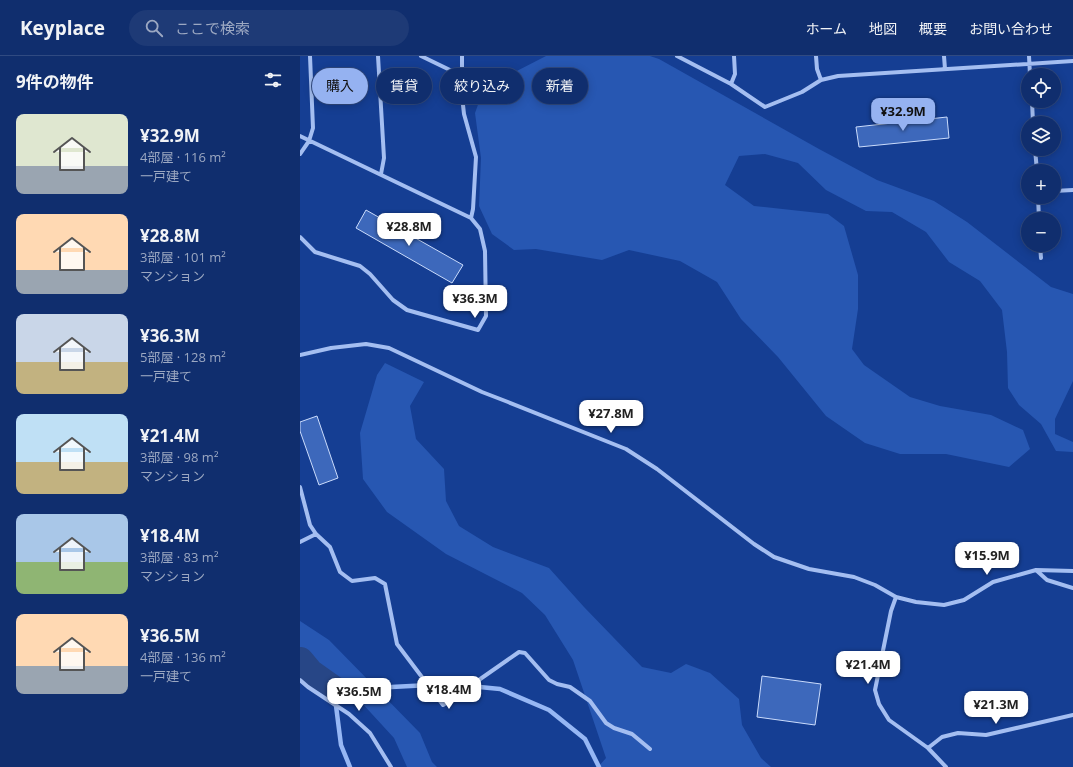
<!DOCTYPE html>
<html lang="ja">
<head>
<meta charset="utf-8">
<style>
	:root { --surface:#102e6e; --page:#1e3a76; --text:#f1f3f6; --muted:#9ca8c2; --line:#304a81; --accent:#95b2f1 }
	body { margin:0; font-family:"Open Sans","Noto Sans JP",sans-serif; background:var(--page); color:var(--text); height:100vh; display:flex; flex-direction:column; font-size:15px; white-space:nowrap }
	* { box-sizing:border-box; margin:0 }
	p { font-size:13px; color:var(--muted) }
	.icon { flex:none; width:22px; height:22px; fill:none; stroke:currentColor; stroke-width:2; stroke-linecap:round; stroke-linejoin:round }
	.map { position:relative; flex:1; overflow:hidden }
	.panel { display:flex; flex-direction:column; background:var(--surface); width:300px }
	.panel>* { flex:none }
	.banner { position:absolute; left:12px; top:12px; width:380px; height:36px; display:flex; gap:8px }
	.buttons { position:absolute; left:721px; top:12px; display:grid; gap:8px }
	.buttons a { display:grid; place-items:center; width:40px; height:40px; border-radius:50%; background:var(--surface); box-shadow:0 2px 10px #0003,0 0 0 1px var(--line); font-size:20px }
	.price { position:absolute; translate:-50% -34px; padding:0 9px; border-radius:8px; background:#fff; color:#222; font-size:13px; line-height:26px; filter:drop-shadow(0 1px 2px #0008) }
	.price::after { content:''; position:absolute; left:50%; top:24px; width:12px; height:9px; margin-left:-6px; background:inherit; clip-path:polygon(0 0,100% 0,50% 100%) }
	.price.active { background:var(--accent); color:#111 }
	ul { padding:0; list-style:none }
	li { display:flex; align-items:center; gap:12px; height:100px; padding:0 16px }
	li span { display:grid; place-items:center; flex:none; width:112px; height:80px; border-radius:8px; color:#555 }
	li>.icon { margin-inline-start:auto }
	span .icon { width:48px; height:48px; fill:#fffc; stroke-width:1 }
	li b { font-size:17px }
	h2 { display:flex; justify-content:space-between; align-items:center; height:48px; padding:0 16px; font-size:17px }
	.chip { padding:0 14px; border-radius:18px; background:var(--surface); box-shadow:0 2px 10px #0003,0 0 0 1px var(--line); font-size:14px; line-height:36px }
	.chip.active { background:var(--accent); color:#111 }
	header { display:flex; align-items:center; gap:24px; box-sizing:border-box; height:56px; padding:0 20px; background:var(--surface); border-bottom:1px solid var(--line) }
	header strong { font-size:19px }
	nav { display:flex; gap:22px; margin-inline-start:auto; font-size:14px }
	.search { width:280px; height:36px; background:var(--page); display:flex; align-items:center; gap:10px; box-sizing:border-box; padding:0 14px; border-radius:22px; color:var(--muted); font-size:15px }
	main { display:flex; flex:1; min-height:0 }
	.map>svg:first-child { display:block }
</style>
</head>
<body>
<header>
<strong>Keyplace</strong>
<div class="search"><svg class="icon" aria-label="search" viewBox="0 0 24 24"><circle cx="10" cy="10" r="6"/><path d="M15 15l6 6"/></svg>ここで検索</div>
<nav><a>ホーム</a><a>地図</a><a>概要</a><a>お問い合わせ</a></nav>
</header>
<main>
<section class="panel">
<h2>9件の物件<svg class="icon" aria-label="filters" viewBox="0 0 24 24"><path d="M4 7h16M4 17h16"/><circle cx="9" cy="7" r="2"/><circle cx="15" cy="17" r="2"/></svg></h2>
<ul>
<li><span style="background:linear-gradient(#dfe7d0 65%,#9aa5b1 0)"><svg class="icon" aria-label="home" viewBox="0 0 24 24"><path d="M3 11l9-7 9 7M6 9v11h12V9"/></svg></span><div><b>¥32.9M</b><p>4部屋 · 116 m²</p><p>一戸建て</p></div></li>
<li><span style="background:linear-gradient(#ffd9b3 70%,#9aa5b1 0)"><svg class="icon" aria-label="home" viewBox="0 0 24 24"><path d="M3 11l9-7 9 7M6 9v11h12V9"/></svg></span><div><b>¥28.8M</b><p>3部屋 · 101 m²</p><p>マンション</p></div></li>
<li><span style="background:linear-gradient(#c9d6e8 60%,#c2b280 0)"><svg class="icon" aria-label="home" viewBox="0 0 24 24"><path d="M3 11l9-7 9 7M6 9v11h12V9"/></svg></span><div><b>¥36.3M</b><p>5部屋 · 128 m²</p><p>一戸建て</p></div></li>
<li><span style="background:linear-gradient(#bfe0f5 60%,#c2b280 0)"><svg class="icon" aria-label="home" viewBox="0 0 24 24"><path d="M3 11l9-7 9 7M6 9v11h12V9"/></svg></span><div><b>¥21.4M</b><p>3部屋 · 98 m²</p><p>マンション</p></div></li>
<li><span style="background:linear-gradient(#a9c7e8 60%,#8fb573 0)"><svg class="icon" aria-label="home" viewBox="0 0 24 24"><path d="M3 11l9-7 9 7M6 9v11h12V9"/></svg></span><div><b>¥18.4M</b><p>3部屋 · 83 m²</p><p>マンション</p></div></li>
<li><span style="background:linear-gradient(#ffd9b3 65%,#9aa5b1 0)"><svg class="icon" aria-label="home" viewBox="0 0 24 24"><path d="M3 11l9-7 9 7M6 9v11h12V9"/></svg></span><div><b>¥36.5M</b><p>4部屋 · 136 m²</p><p>一戸建て</p></div></li>
</ul>
</section>
<div class="map">
<svg width="773" height="711" viewBox="0 0 773 711">
	<rect width="100%" height="100%" fill="#153e93"/>
	<path fill="#2757b2" d="M246 0H350L359 3 519 93 577 124 634 145 667 166 751 231 773 238V325L755 363V378L773 386V396L756 395 741 368 719 349 708 332 707 296 702 254 680 225 649 206 626 176 592 156 566 155 526 134 498 107 465 98 439 100 425 129 454 150 528 158 544 170 558 219V253L552 293 564 309 610 341 640 350 691 359 723 374 730 393 709 411 646 398H600L565 387 526 360 478 301 441 263 417 226 380 205 329 194 302 204 236 193 214 194 192 178 179 150 181 102 175 57 184 32Z
		M85 307 124 326 110 350 116 383 144 413 146 445 159 470 193 491 249 512 284 551 342 611 371 617 386 608 410 617 439 643 442 669 461 702 471 711H298L306 702 273 604 245 559 222 537 146 498 87 456 63 423 60 377 77 319Z
		M0 565 29 584 120 677 132 706 137 711H107L94 682 60 645 24 621 2 604 0 601Z"/>
	<g fill="none" stroke-linecap="round" stroke-linejoin="round">
		<path stroke="#96b7f4" stroke-width="4.5" d="M50 711 41 689 34 634 149 628 200 633 249 654 285 683 299 711"/>
		<path stroke="#274686" stroke-width="28" d="M0 605 10 617 34 634"/>
	</g>
	<path fill="#3d68bb" stroke="#cbdcfc" d="M647 61 649 82 559 91 556 71Z
		M66 154 163 209 152 227 56 172Z
		M17 360 38 422 19 429 0 375V366Z
		M462 620 521 628 515 669 457 661Z"/>
	<g fill="none" stroke-linecap="round" stroke-linejoin="round">
		<path stroke="#a4bef1" stroke-width="4" d="M78 0 84 102 81 118
			M121 0 152 15 162 16V0
			M377 0 431 28 465 51 502 36 521 24 538 20 773 5
			M516 0 517 13 521 24
			M644 0 645 13
			M729 0 730 19
			M162 16 161 31 164 58 176 101 173 153 171 162
			M431 28 435 18 434 0
			M732 45 733 67
			M0 80 171 162 180 173 185 195 186 260 178 274 107 254 93 244 70 218 60 210 15 196 0 181
			M735 93 737 115
			M0 98 9 85 13 72 10 0
			M754 135 773 134
			M738 141 739 163
			M740 189 741 202
			M0 299 31 292 66 288 89 292 182 336 208 346 326 393 357 413 454 488 474 501 509 513 554 521 575 529 596 541 616 546 644 549 664 544 693 526 736 514 747 524 773 532
			M0 431 10 469 16 478 30 491 40 516 52 525 75 522 85 528 97 588 143 649 219 596 225 597 249 624 257 628 270 631 290 645 306 667 314 672 332 678 350 693
			M0 486 16 478
			M736 514 773 515
			M596 541 591 555 575 634 579 648 589 664 628 692 646 711
			M0 624 8 631 49 658 70 677 91 711
			M628 692 642 681 658 677 686 679 773 659"/>
	</g>
</svg>
<div class="buttons">
<a><svg class="icon" aria-label="locate" viewBox="0 0 24 24"><circle cx="12" cy="12" r="6"/><path d="M12 2v4M12 18v4M2 12h4M18 12h4"/></svg></a>
<a><svg class="icon" aria-label="layers" viewBox="0 0 24 24"><path d="M12 4l9 5-9 5-9-5zM3 14l9 5 9-5"/></svg></a>
<a>+</a>
<a>−</a>
</div>
<b class="price active" style="left:603px;top:76px">¥32.9M</b>
<b class="price" style="left:109px;top:191px">¥28.8M</b>
<b class="price" style="left:175px;top:263px">¥36.3M</b>
<b class="price" style="left:311px;top:378px">¥27.8M</b>
<b class="price" style="left:687px;top:520px">¥15.9M</b>
<b class="price" style="left:568px;top:629px">¥21.4M</b>
<b class="price" style="left:149px;top:654px">¥18.4M</b>
<b class="price" style="left:59px;top:656px">¥36.5M</b>
<b class="price" style="left:696px;top:669px">¥21.3M</b>
<div class="banner">
<a class="chip active">購入</a>
<a class="chip">賃貸</a>
<a class="chip">絞り込み</a>
<a class="chip">新着</a>
</div>
</div>
</main>
</body>
</html>
